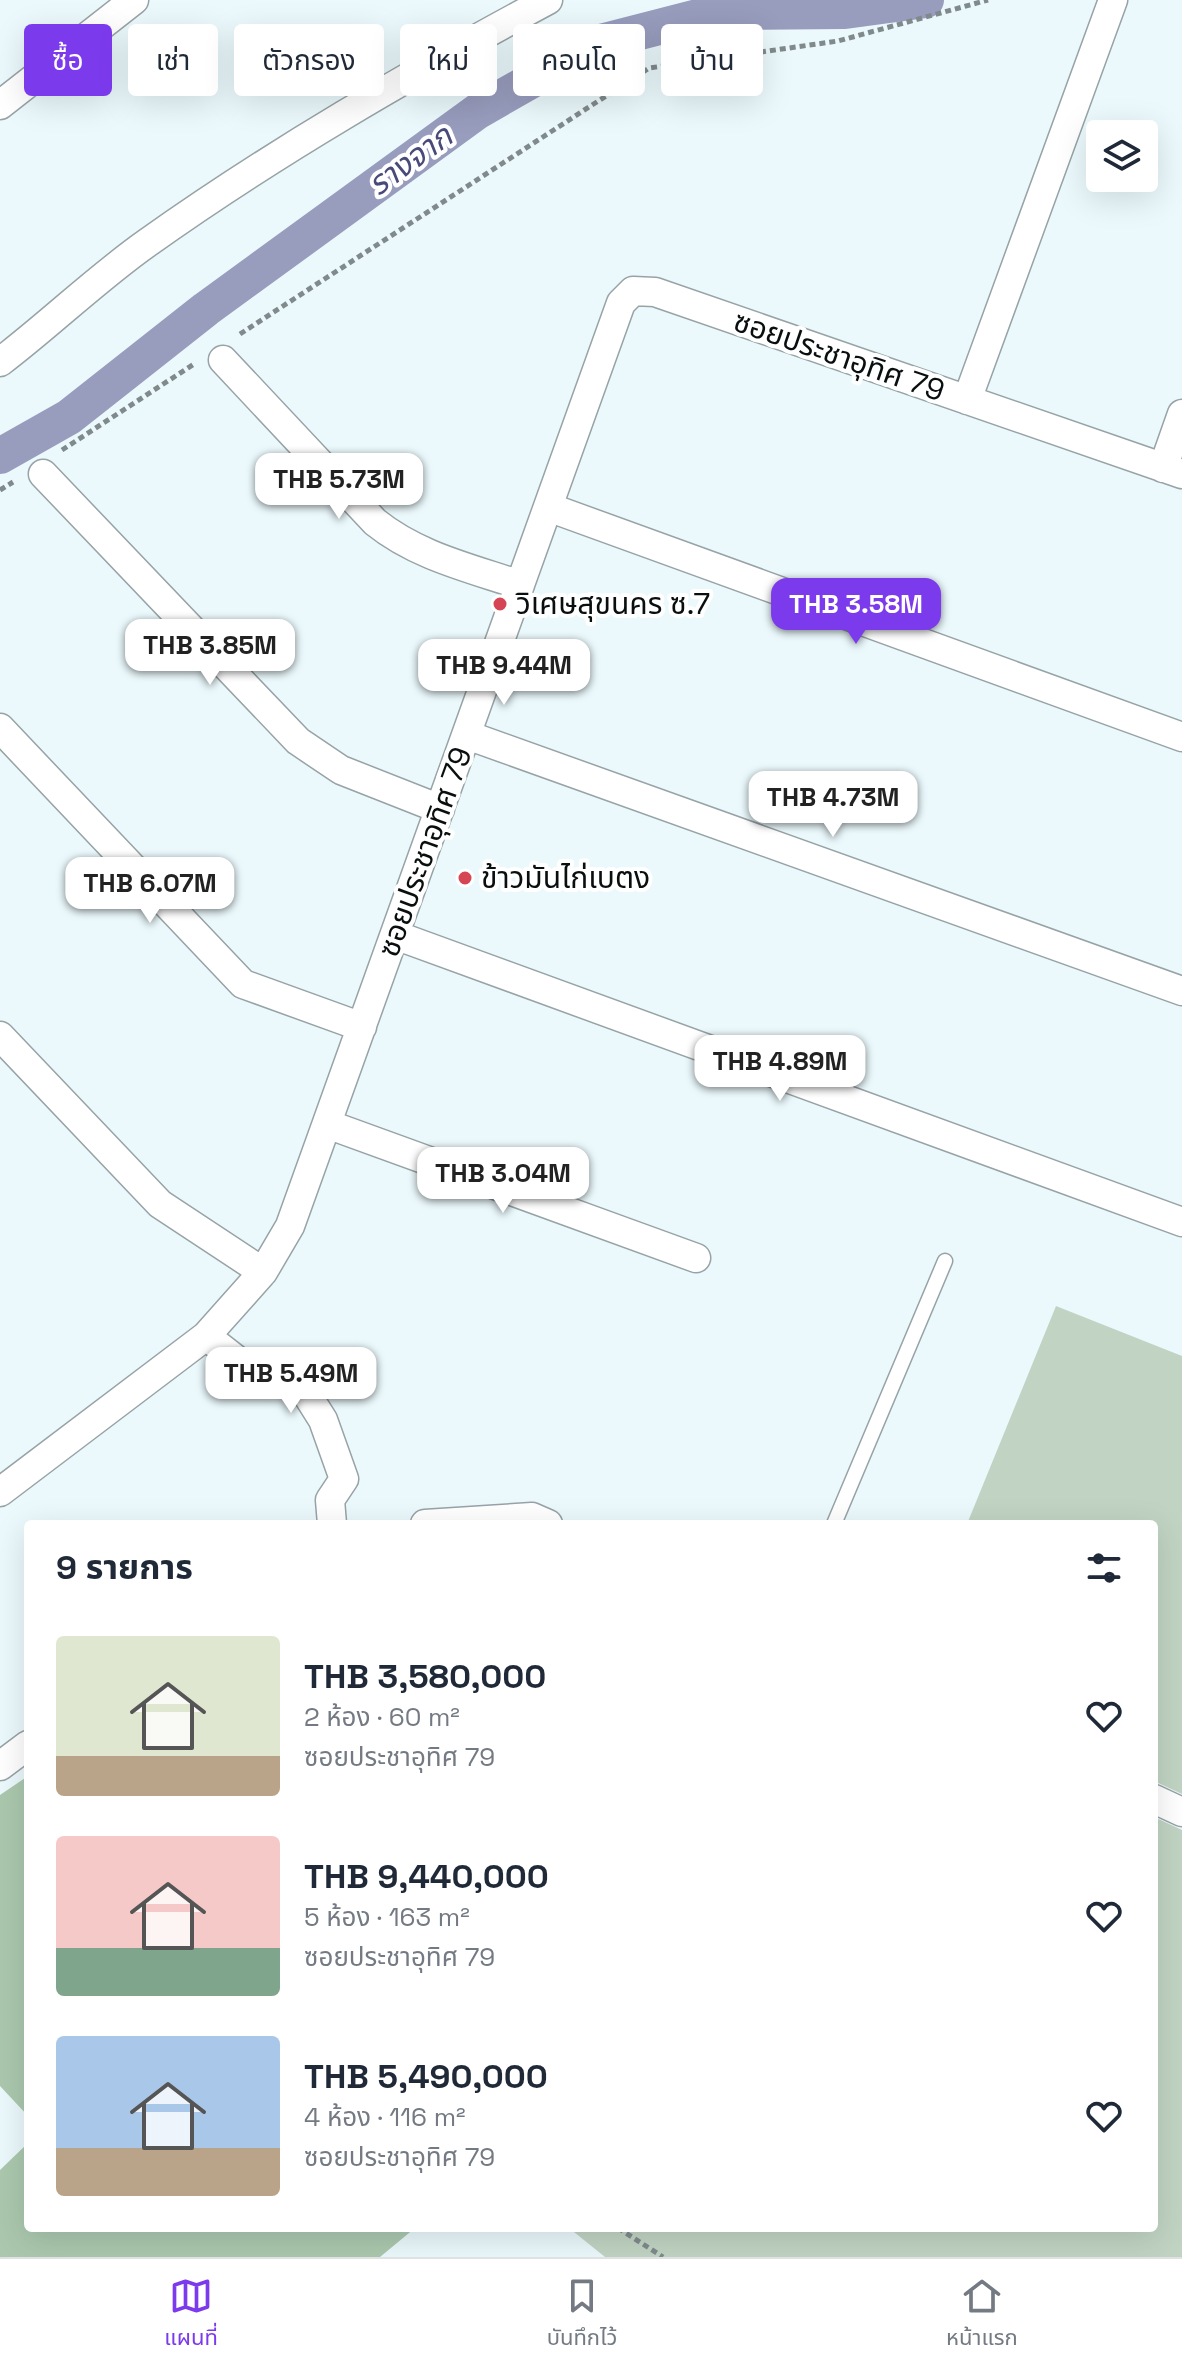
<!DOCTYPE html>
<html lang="th">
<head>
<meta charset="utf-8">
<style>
	:root { --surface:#fff; --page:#f6f6f7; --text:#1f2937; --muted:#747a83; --line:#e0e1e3; --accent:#7c3aed }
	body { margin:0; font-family:"Space Grotesk","Noto Sans Thai",sans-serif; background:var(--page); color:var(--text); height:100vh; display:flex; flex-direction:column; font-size:30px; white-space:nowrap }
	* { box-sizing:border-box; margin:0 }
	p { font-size:26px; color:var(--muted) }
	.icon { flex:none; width:44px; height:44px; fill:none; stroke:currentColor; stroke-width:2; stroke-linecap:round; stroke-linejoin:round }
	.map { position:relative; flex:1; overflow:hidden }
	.details { position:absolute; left:24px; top:1520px; width:1134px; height:712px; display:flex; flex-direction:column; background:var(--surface); border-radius:8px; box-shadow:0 8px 32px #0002 }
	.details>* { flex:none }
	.hud { position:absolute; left:24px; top:24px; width:1134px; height:72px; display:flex; gap:16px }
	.fabs { position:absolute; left:1086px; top:120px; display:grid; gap:16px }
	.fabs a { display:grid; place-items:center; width:72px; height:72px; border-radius:8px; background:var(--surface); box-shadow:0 8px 32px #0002; font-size:40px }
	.price { position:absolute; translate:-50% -68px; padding:0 18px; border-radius:16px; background:#fff; color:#222; font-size:26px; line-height:52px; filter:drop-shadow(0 2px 4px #0008) }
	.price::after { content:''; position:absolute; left:50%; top:48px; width:24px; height:18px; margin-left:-12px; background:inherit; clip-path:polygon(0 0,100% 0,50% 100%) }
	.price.active { background:var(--accent); color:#fff }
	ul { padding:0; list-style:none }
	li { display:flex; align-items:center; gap:24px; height:200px; padding:0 32px }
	li span { display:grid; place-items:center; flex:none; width:224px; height:160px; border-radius:8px; color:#555 }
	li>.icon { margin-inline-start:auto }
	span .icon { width:96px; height:96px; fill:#fffc; stroke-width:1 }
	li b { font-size:34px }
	h2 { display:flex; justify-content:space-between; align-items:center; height:96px; padding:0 32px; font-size:34px }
	.chip { padding:0 28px; border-radius:8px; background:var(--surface); box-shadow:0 8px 32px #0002; font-size:28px; line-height:72px }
	.chip.active { background:var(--accent); color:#fff }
	.menu { display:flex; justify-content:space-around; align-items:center; height:112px; border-top:2px solid var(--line); background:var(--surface); font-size:22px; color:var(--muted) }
	.menu a { display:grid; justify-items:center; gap:4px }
	.menu .active { color:var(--accent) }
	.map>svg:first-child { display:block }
</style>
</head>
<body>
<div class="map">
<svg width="1182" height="2257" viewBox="0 0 1182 2257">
	<rect width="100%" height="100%" fill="#ebf9fc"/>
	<path fill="#c1d4c3" d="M1056 1306 1182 1356V1794L1154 1781V1524H967Z
		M1154 1817 1182 1830V2257H605L569 2228H1154Z"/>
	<path fill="#abc8ae" d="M28 1776V2116L0 2086V1795Z
		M28 2143V2228H415L380 2257H0V2170Z"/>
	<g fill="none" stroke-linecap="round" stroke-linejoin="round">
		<path stroke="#989cbd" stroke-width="36" d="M0 456 69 417 206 309 478 111 597 43 717 12 845 11 926 0"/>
		<defs>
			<path id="service" d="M834 1524 945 1261"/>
			<path id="minor" d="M0 105 134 0
				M223 360 375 522C417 556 470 568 520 585
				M0 362C50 324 96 279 147 243 275 152 410 74 548 0
				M967 400 1113 0
				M1163 468 1182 414
				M43 474 298 741 341 770 440 809
				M548 507 1182 737
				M0 728 243 984 362 1027
				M467 735 1182 991
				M395 935 1182 1222
				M0 1036 160 1204 263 1272
				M327 1124 696 1258
				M206 1336 238 1361 292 1379 301 1385 323 1420 344 1479 330 1500 332 1524
				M0 1492 206 1336 263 1272 290 1226 621 303 633 291 655 292 1182 474
				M425 1524 532 1517 548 1524
				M0 1766 28 1745
				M1154 1799 1182 1812"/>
		</defs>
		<use href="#service" stroke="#97a3a6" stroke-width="17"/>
		<use href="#minor" stroke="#97a3a6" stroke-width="31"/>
		<path stroke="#808a8c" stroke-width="5" stroke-dasharray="6 4" stroke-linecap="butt" d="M240 334 649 68 838 41 988 0
			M62 450 194 364
			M0 490 13 482
			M618 2228 663 2257"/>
		<use href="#service" stroke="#fff" stroke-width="14"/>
		<use href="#minor" stroke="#fff" stroke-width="28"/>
	</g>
	<g fill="#d54553" stroke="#fff" stroke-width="3">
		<circle cx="500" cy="604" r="8"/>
		<circle cx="465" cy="878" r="8"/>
	</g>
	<g text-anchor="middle" stroke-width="8" stroke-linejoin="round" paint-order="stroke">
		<g font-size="30" fill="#090e0f" stroke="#fff">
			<text transform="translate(839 356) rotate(19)" y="10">ซอยประชาอุทิศ 79</text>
			<text transform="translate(425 852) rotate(-70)" y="10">ซอยประชาอุทิศ 79</text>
		</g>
		<g font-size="30" fill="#090e0f" stroke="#fff" text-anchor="start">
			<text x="516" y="614">วิเศษสุขนคร ซ.7</text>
			<text x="481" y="888">ข้าวมันไก่เบตง</text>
		</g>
		<g font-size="32" font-style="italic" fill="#484a79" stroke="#fff">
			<text transform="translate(410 160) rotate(-36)" y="11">รางจาก</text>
		</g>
	</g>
</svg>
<div class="fabs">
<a><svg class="icon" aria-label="layers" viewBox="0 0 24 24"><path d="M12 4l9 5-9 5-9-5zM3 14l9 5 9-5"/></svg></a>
</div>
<b class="price" style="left:339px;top:521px">THB 5.73M</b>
<b class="price active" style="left:856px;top:646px">THB 3.58M</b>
<b class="price" style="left:210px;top:687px">THB 3.85M</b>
<b class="price" style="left:504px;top:707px">THB 9.44M</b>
<b class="price" style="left:833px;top:839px">THB 4.73M</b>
<b class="price" style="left:150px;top:925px">THB 6.07M</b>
<b class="price" style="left:780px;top:1103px">THB 4.89M</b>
<b class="price" style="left:503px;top:1215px">THB 3.04M</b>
<b class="price" style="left:291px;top:1415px">THB 5.49M</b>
<div class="hud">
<a class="chip active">ซื้อ</a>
<a class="chip">เช่า</a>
<a class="chip">ตัวกรอง</a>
<a class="chip">ใหม่</a>
<a class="chip">คอนโด</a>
<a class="chip">บ้าน</a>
</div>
<section class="details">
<h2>9 รายการ<svg class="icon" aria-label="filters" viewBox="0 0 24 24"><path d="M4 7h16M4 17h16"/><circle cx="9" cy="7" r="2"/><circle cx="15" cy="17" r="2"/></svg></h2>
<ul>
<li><span style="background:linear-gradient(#dfe7d0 75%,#b9a48a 0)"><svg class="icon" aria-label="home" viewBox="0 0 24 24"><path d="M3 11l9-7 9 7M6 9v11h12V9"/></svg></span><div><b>THB 3,580,000</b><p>2 ห้อง · 60 m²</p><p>ซอยประชาอุทิศ 79</p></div><svg class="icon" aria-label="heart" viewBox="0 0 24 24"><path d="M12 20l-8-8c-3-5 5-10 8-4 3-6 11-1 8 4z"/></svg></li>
<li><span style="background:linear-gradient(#f6c9c9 70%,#7fa58c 0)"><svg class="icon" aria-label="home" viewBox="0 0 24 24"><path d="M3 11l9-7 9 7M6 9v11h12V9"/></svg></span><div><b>THB 9,440,000</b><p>5 ห้อง · 163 m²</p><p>ซอยประชาอุทิศ 79</p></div><svg class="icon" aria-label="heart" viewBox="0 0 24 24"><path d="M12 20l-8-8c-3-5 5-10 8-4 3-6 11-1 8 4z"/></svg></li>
<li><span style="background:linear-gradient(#a9c7e8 70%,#b9a48a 0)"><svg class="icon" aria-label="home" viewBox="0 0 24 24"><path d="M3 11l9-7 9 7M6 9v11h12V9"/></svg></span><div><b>THB 5,490,000</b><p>4 ห้อง · 116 m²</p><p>ซอยประชาอุทิศ 79</p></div><svg class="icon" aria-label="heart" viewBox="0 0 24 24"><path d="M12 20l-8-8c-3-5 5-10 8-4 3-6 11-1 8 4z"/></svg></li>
</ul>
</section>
</div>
<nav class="menu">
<a class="active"><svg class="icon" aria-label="map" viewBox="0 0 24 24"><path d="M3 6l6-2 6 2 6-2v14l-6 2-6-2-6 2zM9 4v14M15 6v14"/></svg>แผนที่</a>
<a><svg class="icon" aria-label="saved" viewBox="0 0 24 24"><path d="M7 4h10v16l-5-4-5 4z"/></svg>บันทึกไว้</a>
<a><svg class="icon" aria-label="home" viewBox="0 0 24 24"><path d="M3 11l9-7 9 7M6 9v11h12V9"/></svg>หน้าแรก</a>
</nav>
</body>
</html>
